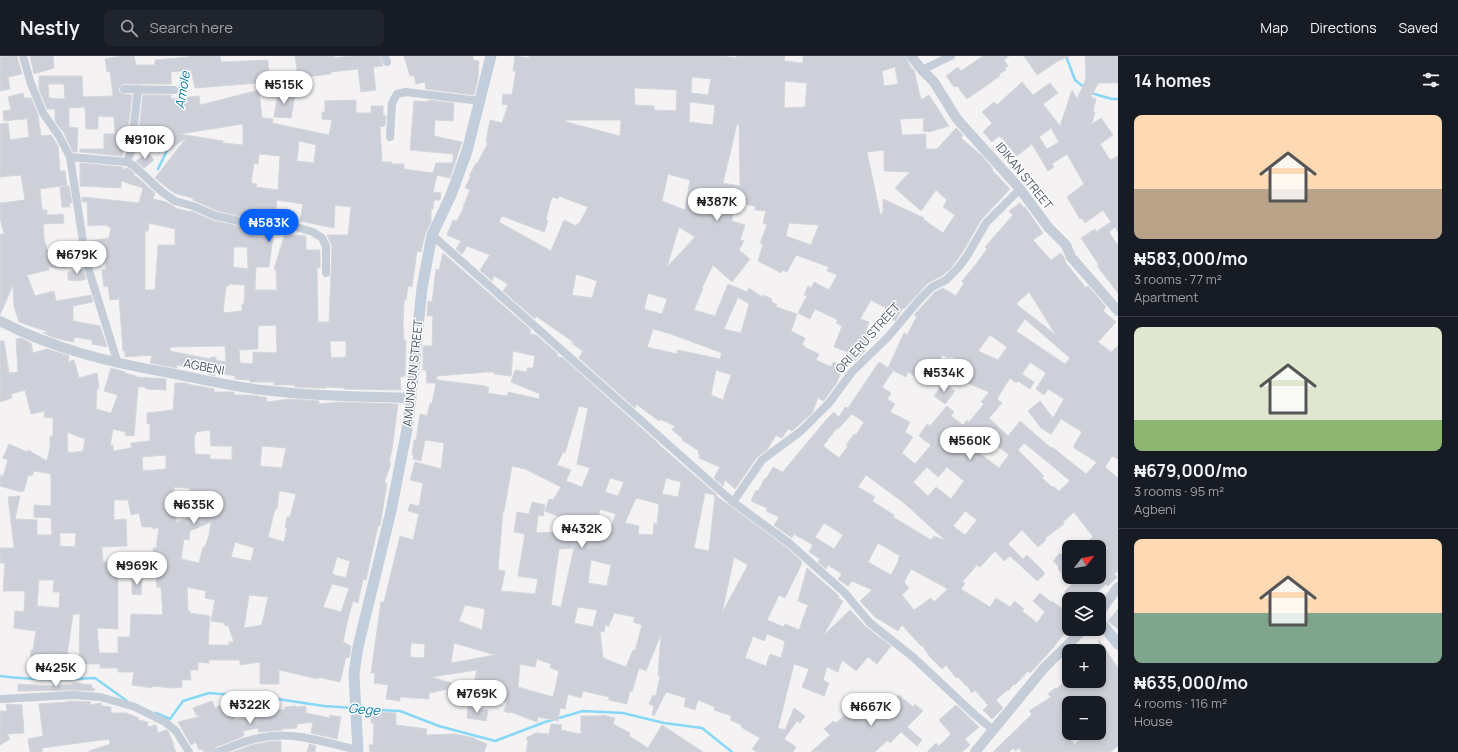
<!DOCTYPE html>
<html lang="en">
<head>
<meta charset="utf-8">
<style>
	:root { --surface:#171b24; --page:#20242c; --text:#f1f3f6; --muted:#9ea1a6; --line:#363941; --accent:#0662fa }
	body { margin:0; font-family:Manrope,sans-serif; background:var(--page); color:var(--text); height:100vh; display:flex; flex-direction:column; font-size:15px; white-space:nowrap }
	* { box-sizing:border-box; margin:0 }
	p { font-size:13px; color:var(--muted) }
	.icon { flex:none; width:22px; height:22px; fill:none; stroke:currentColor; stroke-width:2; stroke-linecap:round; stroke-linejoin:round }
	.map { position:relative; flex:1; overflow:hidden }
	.details { display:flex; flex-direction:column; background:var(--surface); width:340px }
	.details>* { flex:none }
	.needle { width:26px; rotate:59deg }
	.controls { position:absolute; left:1062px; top:484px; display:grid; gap:8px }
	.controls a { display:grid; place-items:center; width:44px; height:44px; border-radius:8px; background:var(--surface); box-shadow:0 2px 6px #0003; font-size:20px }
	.price { position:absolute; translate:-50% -34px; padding:0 9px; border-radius:14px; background:#fff; color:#222; font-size:13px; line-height:26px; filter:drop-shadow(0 1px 2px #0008) }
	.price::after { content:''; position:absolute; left:50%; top:24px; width:12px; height:9px; margin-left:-6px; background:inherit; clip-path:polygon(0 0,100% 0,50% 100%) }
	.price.selected { background:var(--accent); color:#fff }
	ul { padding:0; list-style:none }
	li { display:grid; align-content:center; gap:8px; height:212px; padding:0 16px }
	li+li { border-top:1px solid var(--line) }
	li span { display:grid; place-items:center; height:124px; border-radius:8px; color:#555 }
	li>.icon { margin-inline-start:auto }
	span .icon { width:72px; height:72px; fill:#fffc; stroke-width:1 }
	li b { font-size:17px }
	h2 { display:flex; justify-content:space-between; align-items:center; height:48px; padding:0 16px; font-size:17px }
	header { display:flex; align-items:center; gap:24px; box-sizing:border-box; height:56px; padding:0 20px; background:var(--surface); border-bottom:1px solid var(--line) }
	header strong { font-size:19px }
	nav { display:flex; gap:22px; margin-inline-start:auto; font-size:14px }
	.search { width:280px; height:36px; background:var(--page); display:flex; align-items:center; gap:10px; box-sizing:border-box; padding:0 14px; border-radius:8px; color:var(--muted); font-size:15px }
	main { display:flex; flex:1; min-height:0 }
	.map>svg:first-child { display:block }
</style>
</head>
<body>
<header>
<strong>Nestly</strong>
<div class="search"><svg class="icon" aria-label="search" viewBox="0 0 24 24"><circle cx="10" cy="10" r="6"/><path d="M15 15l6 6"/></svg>Search here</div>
<nav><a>Map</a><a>Directions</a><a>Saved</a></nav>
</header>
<main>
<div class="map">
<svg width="1118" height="696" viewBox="0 0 1118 696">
	<rect width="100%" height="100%" fill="#f4f2f2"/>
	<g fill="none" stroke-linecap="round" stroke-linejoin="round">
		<path stroke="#86d8f6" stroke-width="2.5" d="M1066 0 1075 24 1084 31
			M1091 37 1112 43H1118
			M178 44 183 12
			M158 113 171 86
			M0 620C32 624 63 624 95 622L127 645
			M359 653 400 655 439 670 495 685 545 666 583 655 623 657 664 667 702 672 732 696
			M156 657 170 663 183 645 209 637 271 642 324 650 354 652"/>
	</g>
	<path fill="#cdd0d8" stroke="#d5d7de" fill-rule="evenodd" d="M4 0H17L22 18 8 21 10 33 0 35V1Z
		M30 0H53L54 12 34 18Z
		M121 0H134L136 9H155V4L189 1 188 0H220L221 6 268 4 269 19 258 20V27L195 32 191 14 171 16V28H122L119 32V36L124 38 132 39 126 89H123L122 100 80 96V93H104V78H115L114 61 98 60V73H86L85 51 69 52V71L78 72 77 96H73L64 77 55 65V53H47L39 33V20H82L83 41 113 40 110 15 107 16 105 3ZM48 28H64L65 43 49 42Z
		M295 0H334V2L353 0H380L383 10 373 11 376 34 361 36 358 13 331 16V18L298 22Z
		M404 0H473V4L479 5 478 22 474 39 426 33 425 26 416 28 414 19 410 20Z
		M515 0 529 2V0H721L736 2V0H785L784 5 803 7V0H905L911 12 914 14 921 44 929 39 949 70 929 76 923 75 924 62 900 63 902 79 926 78V93H937L956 72 963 79 961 82 982 100 993 113 992 114 1010 133 981 164 962 197 951 212 943 219 928 227 904 253 903 252 895 265 886 259 888 255 885 253 886 252 871 244 860 263 869 266 865 277 870 280 865 295 854 306 848 304 850 297 834 291 842 270 836 267 838 264 815 253 810 263 798 257 807 240 804 239 808 230 811 232 814 226 829 234 837 219 827 215 829 211 796 199 787 216 783 214 781 217 758 205 763 188 760 187 767 169 763 167 766 155 755 154V150L734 146 732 165 745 169 740 184 744 185 739 194 750 203 732 226 713 209 702 232H703L694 254 715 260 728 228 747 236 749 232 762 241 763 239 772 243 771 245 777 249 776 251 797 258 791 275 805 282 802 289 805 290 804 291 819 298 816 304 831 311 833 306 844 310 836 328 825 343 824 345 818 342 812 357 792 375 788 373 782 382 776 379 767 394 757 401 735 433 725 424 723 430 714 422 720 411 699 402 700 398H698L699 395 682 384 683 383 672 374 675 370 660 363 659 365 636 348 635 352 579 302 583 295 571 287 576 288 536 260 535 263 503 235 508 228 494 220 492 225 480 214 490 199 467 190 462 198 456 193 461 185 447 179 453 164 457 165 464 151H463L470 134 465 132 471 120H469L476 107 477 108 488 87 486 86 490 64 502 67 508 49 502 48 503 38 512 39 516 15H513ZM895 11 898 28 884 30 882 15ZM692 21 711 23 708 39 691 37ZM785 25 807 27 805 51 784 52ZM634 32 677 34 676 55 654 54V50L635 49ZM690 46 715 49 713 69 689 66ZM566 64H621L620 80 566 66ZM737 68 739 69 740 130 723 127ZM884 94V115L910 116 895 132 921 155 936 134 947 144 943 151 955 159 943 177 923 163 924 162 883 143V157L880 158 867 96ZM668 118 690 124 685 154 662 145ZM559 140 588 151 579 168 578 167 576 170 564 164 551 195 499 166 502 160 544 176 548 165 546 164 551 144 553 141 558 143ZM789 167 819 169 811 189 786 180ZM679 171 695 181 667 211ZM576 218 597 225 592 242 572 239ZM648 237 667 243 662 258 644 253ZM738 241 749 248 741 277 724 273ZM653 273 671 278 722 297 720 303 678 294 677 298 647 291ZM716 314 731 319 723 344 711 339Z
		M983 0H1009L1004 4 1008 10 1005 12 1006 14 999 18 1000 20 967 43 957 30 954 31 946 20 958 11 961 15Z
		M1024 0H1070L1058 5 1037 19Z
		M1085 0H1118V27H1098L1091 41 1096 43 1093 56H1095L1092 68 1101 62 1113 79 1100 88 1110 104 1118 100V176L1115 171 1109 176 1118 190V237L1097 210 1099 209 1081 182 1095 173 1096 176 1111 166 1103 154 1085 167 1082 162 1080 163 1067 141 1084 128 1067 98 1052 108 1054 111 1048 115 1032 88 1017 100 1002 82H1001L999 80 992 86 983 76 992 67 982 56 994 46 997 49 1022 26 1033 39 1050 27 1058 37 1043 48 1060 70 1072 34 1077 43 1086 23ZM1051 72 1059 86 1047 93 1039 81Z
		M259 34 262 62 273 63 272 67 329 79 332 64 322 63V56H325V45L356 44V57H371V50H383V59L386 60 385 70 380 71 382 106H392V108H404V113L433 117 436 107H453V98L410 94 414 45 429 46 428 44 454 47 453 65 435 64 434 80 462 86 450 122 437 119 433 136 441 137 440 144H434L433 153H431V166L425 178 421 196 417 195 412 231 408 230 406 244H404L403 269 404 284H406L405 320 400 321 401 334 344 333V332L326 331V332H318L295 331V329H274V326H250V324L235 323V320L215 316V320L208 318 209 315 177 309V312L150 307 152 299 125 301V295H123L119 241V243L110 244 108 230 104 231 102 214 106 213 103 195 90 197 89 185 109 182 111 172 105 169 88 170 87 146H82V141L139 147 143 132 121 125V132L80 130V107L123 111V114L126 112 131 114 135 118 133 119 137 121 155 137 153 143 166 146 175 151V152L191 156V155L214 165 238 170 274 172 269 211H256L255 234H277L276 213H274L286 174 292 176 291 179 306 180V194H320V212H317L318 266H329L332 190 327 179H348L351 151 335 149 334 172 300 165 303 148 277 144 275 161 240 160 218 155 193 144V142L174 137 155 122 187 81 168 95 170 88 151 85 150 90H137L143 39H171V43L199 40 200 49ZM243 68V89L223 87V85L179 78ZM299 85 316 89 314 107 297 105ZM259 98 280 100 278 134 256 131 257 128 251 127 254 107 258 108ZM149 167 175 173V189H158L155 234H145V175H148ZM234 191H247L248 213 233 211ZM229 228 245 229 244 248H242V255L223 257 226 230H229ZM276 269 277 297 253 296V308L240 307 239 294 258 293V270ZM330 285H346V301L331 302ZM225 290 226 306 216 304V301H211L210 303 170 295V291Z
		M278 36 295 39 291 62 274 61Z
		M23 37 24 42H31L38 59 41 80 51 79 58 90 60 115H65L67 129 40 133 42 154H47V159L63 158 64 167 43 168 44 182 47 194 65 193 67 212 48 211 49 214 27 219 35 240 54 235 56 245 91 239 93 246 73 250V265L100 270 107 291 92 288V284L74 281V286L55 282 43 277 49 276 19 266 14 250 13 229 0 259V178H4L0 162V147L25 144 21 119 0 121V68L8 67 10 84 29 81 27 62 21 64V63L4 65 3 55 11 54 8 41Z
		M148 96 154 104 144 112 136 105Z
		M69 130 72 147H69L70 151H62L60 131Z
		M1020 147 1024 152 1025 151 1043 177 1033 184 1051 204 1061 197 1066 205 1065 206 1086 232 1088 230 1106 251 1103 255 1116 266 1098 286 1111 296 1118 290V403L1112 400 1105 411 1118 422V515L1114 518 1117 521 1108 530 1106 528 1090 543H1071L1064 536 1072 528 1058 513 1059 511 1053 505 1060 497 1069 506V521H1099V500L1109 491H1090L1087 486 1093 481 1074 456 1063 466 1064 468 1045 482 1046 484 1038 491 1022 474 1008 488 1023 503 1027 499 1044 516V519L1037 525 1010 500 1004 505 995 495 980 511 977 509 962 526 965 527 961 533 990 551 996 542 1010 551 1015 545 1024 553 1022 555 1037 567 1045 556 1033 545 1040 537 1051 546 1052 545 1069 558V571L1053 592 1030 617 1028 615 1015 629 1014 628 1008 635 1007 634 996 644 1003 652 992 663 983 654 988 649 975 634 972 637 967 629 966 630 958 621 956 622 946 609 942 613 930 601 922 589 921 590 902 569 898 575 875 561 860 545 872 534 852 525 848 530 838 523 842 518 828 509 826 513 818 506 820 503 809 496 813 489 794 478 792 482 774 469 779 461 766 455 767 452 751 445 756 434 758 435 765 422 766 423 773 411 782 416 781 418 826 364 834 356 839 361 845 351 848 352 879 306 888 312 904 277 907 279 917 260 914 259 935 236 943 232 956 240 964 227 962 225 976 208 987 193 985 191 1013 159 1009 155ZM1029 236 1056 279 1016 248ZM1025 263 1070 302 1065 308 1016 275ZM990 279 1007 291 998 304 978 295ZM942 299 950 302V300L967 307 960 324 989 336 981 346 984 348 969 366 967 364 963 369 951 360 954 356 947 350 930 370 927 368 919 380 931 389 915 408 902 397 913 381 905 376 910 366 890 356 895 348 887 343 891 337 882 331 893 315 890 313 906 321 908 316 929 328 933 320 920 310 921 308 935 314ZM1030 306 1046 317 1036 333 1044 339 1048 333 1064 343 1053 362 1040 345 1028 355 1041 372 1051 378 1061 363 1082 376 1074 389V392L1097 406 1086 418 1052 391 1051 392 1020 365 1008 380 989 362 1002 347 997 343 1010 322 1016 327 1018 325 1030 333 1034 326 1022 318ZM852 358 864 366 856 379 854 378 846 389 848 390 839 402 823 390 837 372 838 373ZM988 384 991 387 992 385 1009 399 999 412 978 396ZM1024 387 1050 408 1070 425 1059 435 1053 430 1052 431 1042 422 1044 420 1018 394ZM927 411 938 421 947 411 964 425 951 443 936 431 928 440 913 426ZM866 419 904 447 946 485 934 480 931 484 893 461 894 459 872 445 875 441 858 431ZM965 455 977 464 965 479 953 470ZM824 467 843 479 834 493 815 481ZM878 487 900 500 898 503 899 504 891 519 868 506ZM911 513 948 533 934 546 931 542 914 554 902 539 909 532 904 526Z
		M443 197 531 274 530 278 536 279 558 298 556 300 563 302 658 387V388L717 439H715L786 491 801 505 802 507 785 542 779 539 767 564 784 571 785 568 799 574 808 549 798 545 807 512 839 540 838 542 843 545 823 580 850 554 866 571 891 590 877 608 868 601 856 615 842 604 838 616 827 611 823 624 829 627 824 640 802 631 809 613 794 608 778 672 785 674 794 652 805 660 800 667 797 665 784 683 796 691 793 696H757L752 693 760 682 741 671 742 669 730 664 732 660 714 654 715 651 698 644 695 654 684 650 686 642 666 636 654 660 652 659 654 650 649 648 653 639 656 640 660 620 658 619 661 578 646 615 639 612 632 636 630 635 627 648 609 644V641L583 635 581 642 568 638 565 653 560 652 558 665 538 661 537 666 511 656 510 657 504 655 507 646 496 643 499 633 474 627 477 614 431 621 465 631 463 639 457 637 455 640 447 639 448 633 429 637V643L400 641V645L386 643 388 629 374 627 375 617H371L381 546H384L400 480 413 484 419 458 408 455 410 448 419 450 423 427 410 424 415 406 441 413 444 387 425 384 421 405 413 403 414 399H412L414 384H416L420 358 427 360 430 347 432 348 436 327H427L426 314H423V290H432L433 260H427L428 245 432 246 436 213 439 214ZM513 295 535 300 533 312H527V316L515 314 511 326 540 338 539 343 508 336 507 340 488 337 489 332 485 330 437 324V320L487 316H494V318L511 320ZM579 350 588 352 577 408 590 412 582 431 566 425 571 414 557 409 563 396 565 397ZM512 410 525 413 561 431 553 444 549 443 545 455 560 461 558 476 536 477 538 459 543 460 545 449 532 446 529 458 517 456 514 476 525 478 518 520 538 523 535 538 501 535 505 515 498 514 503 455H504ZM610 422 624 426 618 440 605 436ZM666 422 681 426 678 441 662 438ZM705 437 715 439 709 495 694 492ZM636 442 659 448 657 468 654 467 653 479 638 478 639 470 625 467ZM600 453 616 458 611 471 597 467ZM574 492 561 551 551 549 559 493ZM734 501 748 509 722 557ZM591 504 611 509 607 530 588 527ZM465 549 485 553 482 574 459 565ZM578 551 597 554 593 571 574 567ZM614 557 635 561 633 566 642 569 635 595 633 594 626 611 603 602 600 575 604 576 605 569 609 570ZM767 578 785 585 781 602 770 598 766 610 745 602 753 580 764 585ZM411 587 425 588 424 602 410 601ZM454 587 495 599 451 607ZM537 603 551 608 550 612 559 615 553 641 518 631 520 608 535 611Z
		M83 213 86 223 78 225 68 224V216Z
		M21 282 31 287 33 297 47 293 69 300 68 306 74 304 79 322 97 317 99 333 97 332 96 353 111 357 118 339 104 335 111 312 125 316V317L136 320V321L166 323V334L146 333 145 331H138L134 380 125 379 126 376 113 373 110 390 113 389V395L131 392V387L150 385V367L147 368V357L173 354 175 327H187V328L214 333V336H234V339H249L259 340V341H266L267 346 289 343 319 345V348L339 346 398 348 392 394 389 406 391 407 384 427H387L380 470H378L366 524 363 523 358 547 353 545 348 563 343 586 351 590 350 600 348 602 346 601 340 626 318 621V623L279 614V628H260V606L240 609V604H209V607L198 606V614H190L191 624H182V631L172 632 152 630V632L132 629 134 616H118V612H100V608H79L80 558H73L67 599 49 597V611L30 610 31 594H33L36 575 14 572 15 555 24 556 25 535H3L5 507H0V492H14L8 441 20 440 15 463 37 464V479H52L51 462 34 461V449L51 450V418L34 415 32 420 28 419 24 435H21V436L0 430V419L3 420 8 404 3 402 9 388 27 396 28 394 47 405 50 392V380H53V362L44 361 45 355 31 358 25 334 11 338 12 342 0 346V285H4L9 317 18 316 16 283ZM210 374 211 390H232V404L210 403V399L195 398 194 379H196V376ZM67 376 85 383 83 395 68 397ZM262 390 286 392 282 412 260 410ZM166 399V413L143 415 142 401ZM174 431 190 432V448H220L176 467ZM281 435 296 438 290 461H287L285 471 287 472 284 486 268 481 275 453H277L279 436ZM114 444H128L131 459 139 457 142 471H151L154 473 159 471 156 492H153L157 531H161L163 559 131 558 130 581H118V597H99L97 572 118 573V516H116V506H103L102 491 127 490 126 463 114 464ZM211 466 209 479 205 491H203L199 507 181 503 184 483 189 484 190 475ZM60 477H76L75 491 60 490ZM235 486 254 492 251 505 231 501ZM337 501 350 505 346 522 332 518ZM39 524H54L53 536H60L59 552 37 550ZM332 528 349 532 341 556 323 551ZM187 531 206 535 205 542 215 544 211 565 224 567 225 570 228 569 234 586H229V589H208L210 560 190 557V555H188ZM249 539 268 541 263 564 262 565V569L244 572Z
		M943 327 955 335 945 348 934 340Z
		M132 522 142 523 141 539 132 538Z
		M1118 553V573L1108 565Z
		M1099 584 1118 612V690L1110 696H1022L1019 692 1015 695 1013 692 1009 696H993L1032 658 1029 655 1051 641 1048 638 1055 632 1056 633 1066 625H1099ZM1069 647H1099V677H1088L1074 689 1062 667 1069 663Z
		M73 627 92 629V632L95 633 94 635 73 634 18 635V628L53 630V629H73Z
		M869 637 881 650 884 647 888 651 899 639 913 651 915 648 923 655 907 671 922 684 917 690 901 676 890 687 888 684 875 696H811L830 679 824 673 833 665 836 667Z
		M68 645 91 646 90 649 101 647 102 650 111 651V657H126L139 662 138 664 148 666 147 671 156 669 158 677 166 674 168 675 174 689H173L176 696H89V695L110 688 109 683 42 692V696H30L28 683 43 680 39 648 68 646Z
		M212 645 215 652 223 648 227 660 233 658 235 664 256 659 255 653 262 652 263 657 285 653V651L296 650V651L306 650V657L330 662V659L341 661 337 683 311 677 313 666 297 668V672L282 673V674L259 676 258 672 243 675 244 680 216 691 213 696H203V693L199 694 196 686 191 689 178 666 202 660 196 659 193 652Z
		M6 648 22 649 24 677 7 678 10 683 0 689V655H7Z
		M956 649 979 671 965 683 970 689 962 696H927L936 687 939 690 951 678 939 664Z
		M468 651 488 654 486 665 467 662Z
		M371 656 396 657V669L427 673 426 679 455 678 475 682V683L487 688 484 696H370L369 689H373L374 667H371Z
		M602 659 615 662 613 668 630 677 629 680 648 692 662 669 703 696H526L528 685 526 682 536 677 549 678 551 668 562 669 561 674 581 678V660H601Z
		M272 685H281V696H233L252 689Z
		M309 688 316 690 315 696H307Z"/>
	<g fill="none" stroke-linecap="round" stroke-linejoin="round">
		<path stroke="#c4cdd8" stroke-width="8" d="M23 0 31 28 43 57 59 80 70 101 86 205 118 308
			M385 0 387 6
			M922 14 951 0
			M124 33 174 34
			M390 81 392 47 397 38 406 36 480 45
			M70 101 127 106 134 110 162 136 175 145 193 150 216 160 239 165H266L286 168 313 176 322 182 326 190V217
			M127 106 131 95 138 33
			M432 179 733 446 789 487 845 537 870 567 913 601 975 659 992 673 998 668
			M733 446 762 404 801 375 829 347 852 316 888 281 920 243 932 231 946 224 958 212 967 200 986 167 1020 133
			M0 643 73 639 100 641 118 646 135 651 165 666 176 675 189 696
			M218 696C235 689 252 682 271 680 300 677 330 688 358 694"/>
		<path stroke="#c4cdd8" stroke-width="10" d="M911 0 922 14 934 26 957 63 1020 133 1048 171 1066 189 1071 201 1118 255
			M0 265C53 293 112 307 170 317 201 323 232 331 263 334 312 340 362 341 411 342
			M1099 557 1118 531
			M975 696 1045 611 1084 573"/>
		<path stroke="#c3cedc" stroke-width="11" d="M1099 565 1118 588
			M358 696 354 617 358 591 391 455 408 368 422 232 432 179 451 139 467 95 491 0"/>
	</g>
	<g text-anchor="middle" stroke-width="3" stroke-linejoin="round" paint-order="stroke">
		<g font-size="12" fill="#475462" stroke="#fff">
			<text transform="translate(1024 120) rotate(51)" y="4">IDIKAN STREET</text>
			<text transform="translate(868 282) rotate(-48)" y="4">ORI ERU STREET</text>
			<text transform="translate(204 311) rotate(11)" y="4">AGBENI</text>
			<text transform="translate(413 317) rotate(-84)" y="4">AMUNIGUN STREET</text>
		</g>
		<g font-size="13" font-style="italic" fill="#027dab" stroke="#fff">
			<text transform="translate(182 34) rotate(-81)" y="5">Amole</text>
			<text transform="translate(364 653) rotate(4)" y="5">Gege</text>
		</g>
	</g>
</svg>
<div class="controls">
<a><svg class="needle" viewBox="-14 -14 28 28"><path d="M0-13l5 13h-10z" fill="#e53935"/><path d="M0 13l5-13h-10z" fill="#9ea1a6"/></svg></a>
<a><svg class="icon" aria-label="layers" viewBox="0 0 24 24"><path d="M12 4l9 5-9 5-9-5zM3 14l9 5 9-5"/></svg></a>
<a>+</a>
<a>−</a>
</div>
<b class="price" style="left:284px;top:49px">₦515K</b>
<b class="price" style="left:145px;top:104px">₦910K</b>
<b class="price" style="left:717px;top:166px">₦387K</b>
<b class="price selected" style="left:269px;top:187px">₦583K</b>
<b class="price" style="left:77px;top:219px">₦679K</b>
<b class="price" style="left:944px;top:337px">₦534K</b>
<b class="price" style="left:970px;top:405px">₦560K</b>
<b class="price" style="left:194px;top:469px">₦635K</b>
<b class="price" style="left:582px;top:493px">₦432K</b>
<b class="price" style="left:137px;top:530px">₦969K</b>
<b class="price" style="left:56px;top:632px">₦425K</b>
<b class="price" style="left:477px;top:658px">₦769K</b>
<b class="price" style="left:250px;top:669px">₦322K</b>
<b class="price" style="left:871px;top:671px">₦667K</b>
</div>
<section class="details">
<h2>14 homes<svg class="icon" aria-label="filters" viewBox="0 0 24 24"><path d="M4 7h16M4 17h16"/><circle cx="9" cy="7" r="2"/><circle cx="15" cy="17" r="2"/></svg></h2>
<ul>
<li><span style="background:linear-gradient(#ffd9b3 60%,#b9a48a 0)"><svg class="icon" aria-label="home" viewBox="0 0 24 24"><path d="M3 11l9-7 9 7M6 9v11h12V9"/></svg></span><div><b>₦583,000/mo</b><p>3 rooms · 77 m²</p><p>Apartment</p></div></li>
<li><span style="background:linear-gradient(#dfe7d0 75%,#8fb573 0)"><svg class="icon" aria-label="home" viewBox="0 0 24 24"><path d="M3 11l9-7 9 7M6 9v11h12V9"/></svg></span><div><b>₦679,000/mo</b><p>3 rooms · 95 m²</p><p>Agbeni</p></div></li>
<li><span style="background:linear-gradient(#ffd9b3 60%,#7fa58c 0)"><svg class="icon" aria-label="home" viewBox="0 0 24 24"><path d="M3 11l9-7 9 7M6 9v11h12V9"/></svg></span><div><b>₦635,000/mo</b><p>4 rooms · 116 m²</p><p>House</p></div></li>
</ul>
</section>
</main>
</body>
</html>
